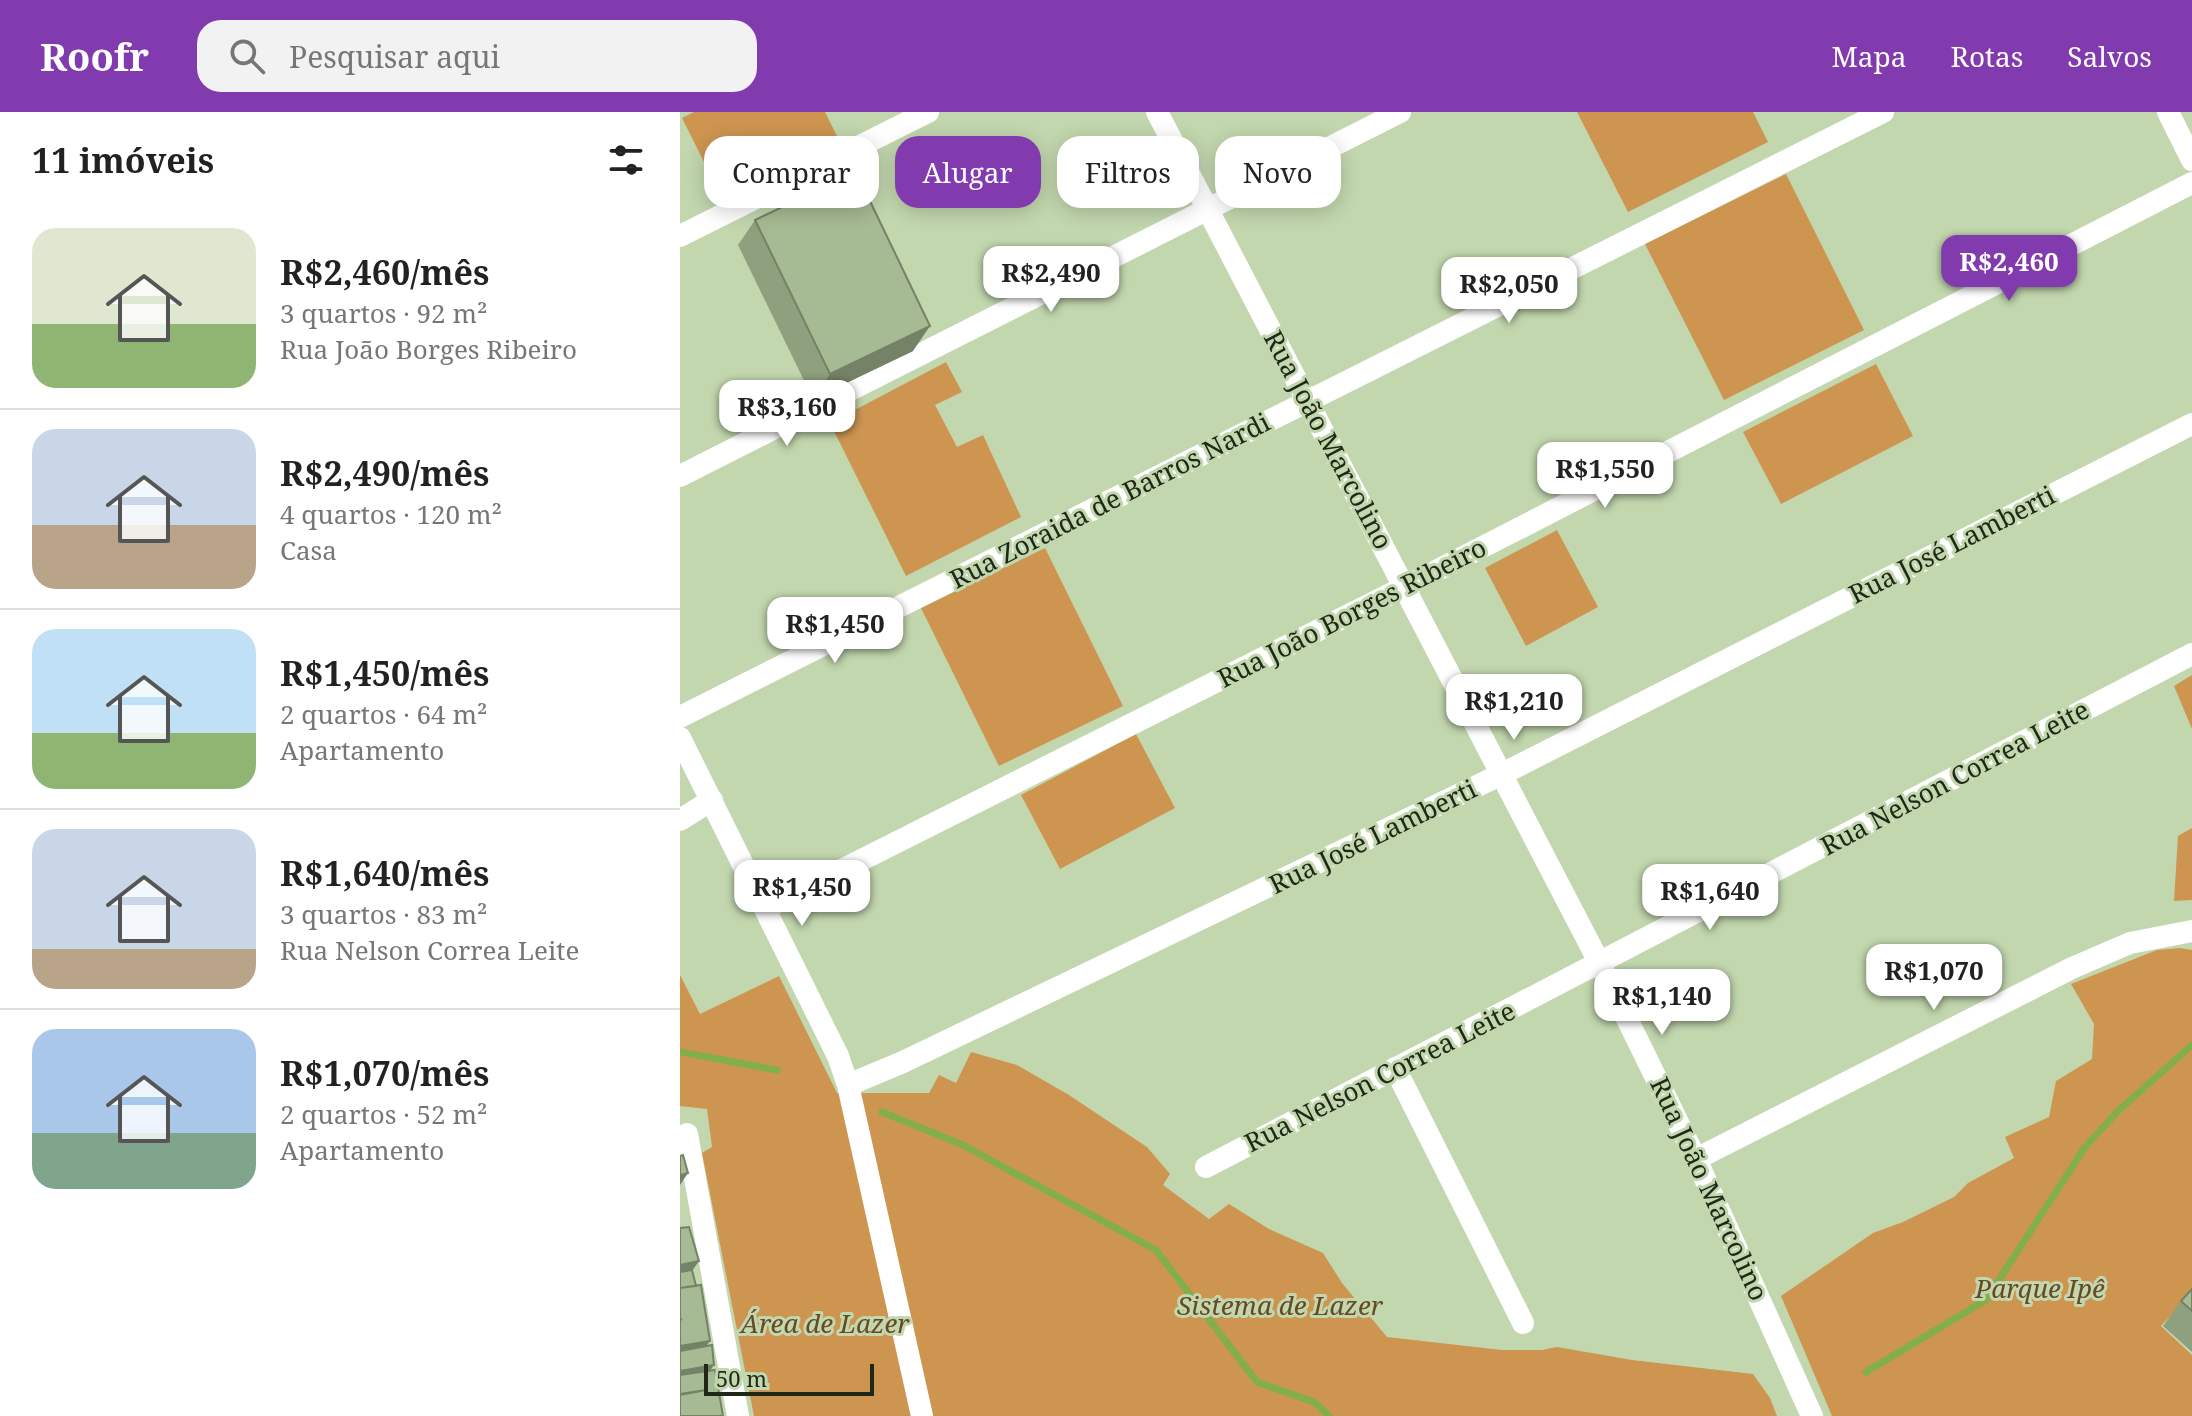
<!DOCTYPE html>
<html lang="pt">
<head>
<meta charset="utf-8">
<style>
	:root { --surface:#fff; --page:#f2f2f2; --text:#222; --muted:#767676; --line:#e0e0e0; --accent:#823bae }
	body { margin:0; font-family:"Noto Serif",serif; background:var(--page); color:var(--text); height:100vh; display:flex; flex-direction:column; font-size:30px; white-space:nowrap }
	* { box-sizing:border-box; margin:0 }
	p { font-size:26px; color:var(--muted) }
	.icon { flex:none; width:44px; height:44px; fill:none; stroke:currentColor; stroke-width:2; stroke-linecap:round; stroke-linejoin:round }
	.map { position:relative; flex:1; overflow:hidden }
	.sheet { display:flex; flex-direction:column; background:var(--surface); width:680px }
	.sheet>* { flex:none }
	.guide { position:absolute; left:24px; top:24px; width:760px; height:72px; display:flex; gap:16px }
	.scale { position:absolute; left:24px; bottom:20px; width:170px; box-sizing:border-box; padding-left:8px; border:4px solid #1f2717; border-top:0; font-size:22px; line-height:28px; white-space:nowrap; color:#1f2717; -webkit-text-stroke:6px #c2d7ae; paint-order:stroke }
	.price { position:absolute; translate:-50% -68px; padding:0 18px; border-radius:16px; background:#fff; color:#222; font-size:26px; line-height:52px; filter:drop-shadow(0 2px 4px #0008) }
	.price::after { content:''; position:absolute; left:50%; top:48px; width:24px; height:18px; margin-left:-12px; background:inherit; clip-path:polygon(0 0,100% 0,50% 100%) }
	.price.active { background:var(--accent); color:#fff }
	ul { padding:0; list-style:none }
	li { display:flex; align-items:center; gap:24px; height:200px; padding:0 32px }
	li+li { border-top:2px solid var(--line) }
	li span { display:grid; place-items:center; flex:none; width:224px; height:160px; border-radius:24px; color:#555 }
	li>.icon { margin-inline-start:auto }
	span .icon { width:96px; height:96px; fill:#fffc; stroke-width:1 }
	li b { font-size:34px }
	h2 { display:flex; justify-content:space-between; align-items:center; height:96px; padding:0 32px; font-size:34px }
	.pill { padding:0 28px; border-radius:24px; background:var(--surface); box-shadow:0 4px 20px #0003; font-size:28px; line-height:72px }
	.pill.active { background:var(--accent); color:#fff }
	header { display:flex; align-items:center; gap:48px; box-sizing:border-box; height:112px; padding:0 40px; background:var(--accent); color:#fff }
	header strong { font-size:38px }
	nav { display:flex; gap:44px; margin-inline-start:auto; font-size:28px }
	.search { width:560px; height:72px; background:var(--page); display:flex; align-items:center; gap:20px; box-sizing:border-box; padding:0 28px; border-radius:24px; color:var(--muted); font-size:30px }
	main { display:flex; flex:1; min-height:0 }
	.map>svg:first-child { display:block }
</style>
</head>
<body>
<header>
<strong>Roofr</strong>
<div class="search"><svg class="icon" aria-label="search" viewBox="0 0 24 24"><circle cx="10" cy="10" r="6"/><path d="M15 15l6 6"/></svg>Pesquisar aqui</div>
<nav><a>Mapa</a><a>Rotas</a><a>Salvos</a></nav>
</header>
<main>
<section class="sheet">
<h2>11 imóveis<svg class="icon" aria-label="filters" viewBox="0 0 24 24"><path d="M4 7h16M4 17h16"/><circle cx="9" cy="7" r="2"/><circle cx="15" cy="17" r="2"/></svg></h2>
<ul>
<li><span style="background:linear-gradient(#dfe7d0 60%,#8fb573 0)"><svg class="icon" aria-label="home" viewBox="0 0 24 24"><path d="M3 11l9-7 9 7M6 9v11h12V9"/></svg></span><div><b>R$2,460/mês</b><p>3 quartos · 92 m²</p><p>Rua João Borges Ribeiro</p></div></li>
<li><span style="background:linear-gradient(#c9d6e8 60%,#b9a48a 0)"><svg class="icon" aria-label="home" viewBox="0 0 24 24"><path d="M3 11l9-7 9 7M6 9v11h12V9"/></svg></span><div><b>R$2,490/mês</b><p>4 quartos · 120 m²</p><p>Casa</p></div></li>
<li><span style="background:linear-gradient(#bfe0f5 65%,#8fb573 0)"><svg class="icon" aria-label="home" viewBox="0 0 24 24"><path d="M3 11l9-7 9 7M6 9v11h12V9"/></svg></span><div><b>R$1,450/mês</b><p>2 quartos · 64 m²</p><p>Apartamento</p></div></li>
<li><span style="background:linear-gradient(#c9d6e8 75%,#b9a48a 0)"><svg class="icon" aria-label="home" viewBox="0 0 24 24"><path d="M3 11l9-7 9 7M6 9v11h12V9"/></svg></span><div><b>R$1,640/mês</b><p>3 quartos · 83 m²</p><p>Rua Nelson Correa Leite</p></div></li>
<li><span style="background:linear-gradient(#a9c7e8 65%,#7fa58c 0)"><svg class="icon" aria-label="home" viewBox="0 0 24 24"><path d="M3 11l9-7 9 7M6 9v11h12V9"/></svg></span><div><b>R$1,070/mês</b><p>2 quartos · 52 m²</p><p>Apartamento</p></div></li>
</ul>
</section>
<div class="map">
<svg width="1512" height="1304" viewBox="0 0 1512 1304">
	<rect width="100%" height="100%" fill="#c2d7ae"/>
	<path fill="#ce9551" d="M14 0H145L159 28 42 86 2 6Z
		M897 0H1073L1088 30 948 100Z
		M1106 62 1184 218 1044 288 965 132Z
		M266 250 282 280 255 293 277 335 303 323 341 405 226 464 150 311Z
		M1196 252 1233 324 1101 392 1063 320Z
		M877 418 918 495 846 534 805 456Z
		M365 436 443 594 319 654 241 496Z
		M1512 563V617L1494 574Z
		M456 622 495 696 380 757 341 683Z
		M1512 716V788L1494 789 1498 724Z
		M1500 836 1512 838V1181L1481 1214 1512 1243V1304H1152L1101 1184 1193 1121 1223 1110 1274 1085 1288 1071 1334 1046 1325 1025 1369 1005 1376 969 1412 947 1414 912 1391 872 1477 838Z
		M0 863 20 902 99 864 157 981H249L259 963 276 971 291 940 337 953 389 983 467 1035 490 1062 483 1073 529 1107 549 1092 589 1117 643 1141 662 1171 707 1225 822 1238H862L877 1235 952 1248 1073 1262 1090 1286 1097 1304H74L22 1041 32 1035 27 997 0 994Z"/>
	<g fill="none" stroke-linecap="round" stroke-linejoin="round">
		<path stroke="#82ae4c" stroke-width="7" d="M0 940 97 958
			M202 1000 283 1033 476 1138 577 1270 634 1290 649 1304
			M1186 1260 1306 1188 1405 1035 1438 999 1512 933"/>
		<path stroke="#fff" stroke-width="22" d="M477 0 920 852 1016 1047 1132 1304
			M1488 0 1512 48
			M0 124 248 0
			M0 364 720 0
			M0 605 1203 0
			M0 626 158 944 168 973 242 1304
			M0 708 32 688
			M86 796 750 462 1512 71
			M715 956 843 1211
			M168 973 223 950 822 662 1512 312
			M7 1022 58 1304
			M1016 1047 1392 856 1450 831 1512 819
			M526 1055 1512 542"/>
	</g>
	<path fill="#8fa07e" d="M75 108 233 239 133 287 58 133Z
		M1512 1177V1240L1483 1214 1501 1189Z"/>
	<path fill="#748267" d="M250 214 233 239 133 287 150 262Z
		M8 1061 0 1073V1063Z
		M19 1149 10 1162 0 1164V1153Z
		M30 1229 21 1241 0 1245V1234Z
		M34 1253 25 1266 0 1270V1259Z"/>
	<path fill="#a6ba93" stroke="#748267" stroke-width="2" d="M176 60 250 214 150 262 75 108Z
		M3 1043 8 1061 0 1063V1044Z
		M9 1115 19 1149 0 1153V1116Z
		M12 1158 16 1174 0 1176V1160Z
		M21 1173 30 1229 0 1234V1208L2 1207 0 1208V1176Z
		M1512 1177V1199L1501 1189Z
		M32 1233 34 1253 0 1259V1239Z
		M35 1258 43 1304H0V1283L26 1278 0 1282V1263Z"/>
	<g text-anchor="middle" stroke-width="6" stroke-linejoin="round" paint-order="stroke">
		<g font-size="26" fill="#1f2717" stroke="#c2d7ae">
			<text transform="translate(648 328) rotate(62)" y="9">Rua João Marcolino</text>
			<text transform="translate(430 389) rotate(-27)" y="9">Rua Zoraida de Barros Nardi</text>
			<text transform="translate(1272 433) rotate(-27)" y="9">Rua José Lamberti</text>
			<text transform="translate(672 501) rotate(-27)" y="9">Rua João Borges Ribeiro</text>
			<text transform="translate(1275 666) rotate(-28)" y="9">Rua Nelson Correa Leite</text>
			<text transform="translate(693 725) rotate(-26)" y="9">Rua José Lamberti</text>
			<text transform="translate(700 965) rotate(-27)" y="9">Rua Nelson Correa Leite</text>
			<text transform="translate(1029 1077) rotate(65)" y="9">Rua João Marcolino</text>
		</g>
		<g font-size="26" font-style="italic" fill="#674924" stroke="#c2d7ae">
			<text x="1360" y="1186">Parque Ipê</text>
			<text x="600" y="1203">Sistema de Lazer</text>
			<text x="145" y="1221">Área de Lazer</text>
		</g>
	</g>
</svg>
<div class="scale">50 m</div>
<b class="price active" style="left:1329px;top:191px">R$2,460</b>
<b class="price" style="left:371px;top:202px">R$2,490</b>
<b class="price" style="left:829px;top:213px">R$2,050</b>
<b class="price" style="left:107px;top:336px">R$3,160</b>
<b class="price" style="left:925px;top:398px">R$1,550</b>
<b class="price" style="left:155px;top:553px">R$1,450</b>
<b class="price" style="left:834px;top:630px">R$1,210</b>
<b class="price" style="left:122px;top:816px">R$1,450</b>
<b class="price" style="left:1030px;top:820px">R$1,640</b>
<b class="price" style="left:1254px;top:900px">R$1,070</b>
<b class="price" style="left:982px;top:925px">R$1,140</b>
<div class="guide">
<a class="pill">Comprar</a>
<a class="pill active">Alugar</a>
<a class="pill">Filtros</a>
<a class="pill">Novo</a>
</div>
</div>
</main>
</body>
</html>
